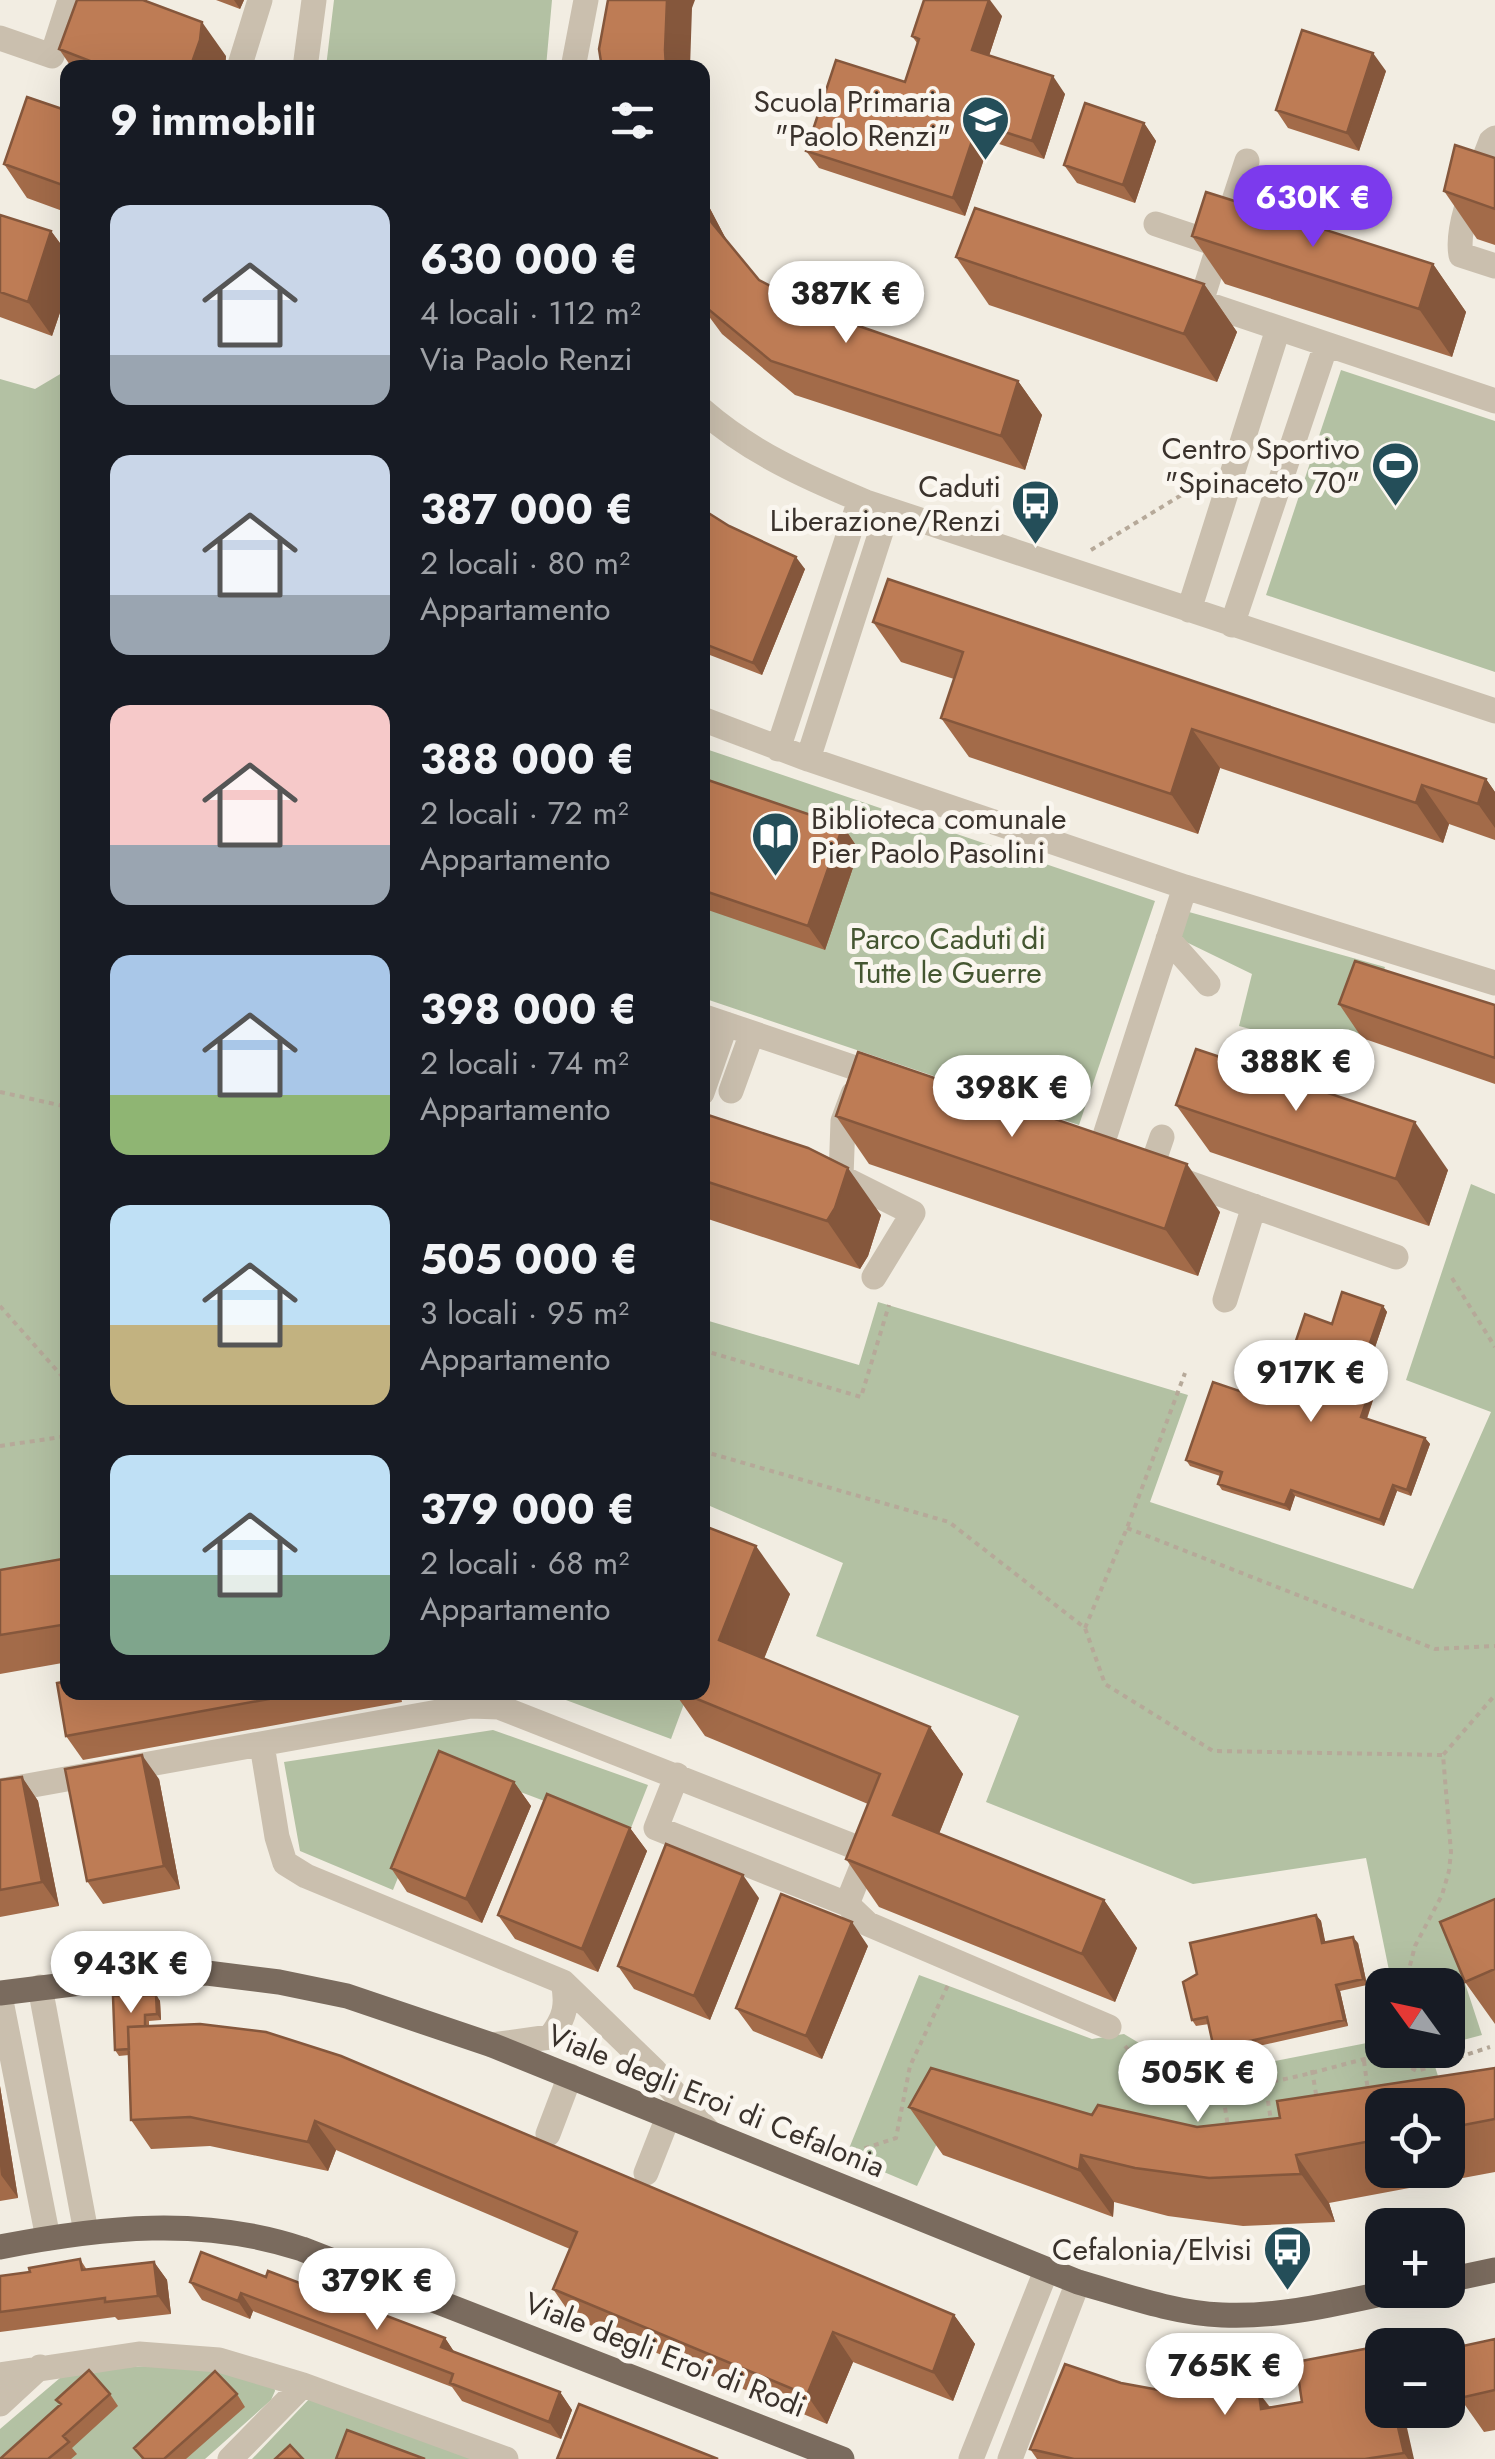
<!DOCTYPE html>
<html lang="it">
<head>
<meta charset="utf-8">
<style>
	:root { --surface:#171b24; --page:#242831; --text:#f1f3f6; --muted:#9ea1a6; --accent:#7c3aed }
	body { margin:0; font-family:Jost,sans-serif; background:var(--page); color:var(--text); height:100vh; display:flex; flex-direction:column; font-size:38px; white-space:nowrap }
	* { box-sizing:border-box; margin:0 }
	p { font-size:32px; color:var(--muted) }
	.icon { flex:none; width:55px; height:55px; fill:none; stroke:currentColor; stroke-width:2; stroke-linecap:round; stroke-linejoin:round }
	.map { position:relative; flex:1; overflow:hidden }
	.details { position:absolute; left:60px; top:60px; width:650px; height:1640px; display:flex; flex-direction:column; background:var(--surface); border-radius:20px; box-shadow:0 10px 40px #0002 }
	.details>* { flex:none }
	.needle { width:65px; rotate:303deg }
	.tools { position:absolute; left:1365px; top:1968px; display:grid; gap:20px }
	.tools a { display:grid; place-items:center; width:100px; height:100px; border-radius:20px; background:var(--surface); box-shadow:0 10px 40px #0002; font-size:50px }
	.price { position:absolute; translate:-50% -85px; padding:0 22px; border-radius:35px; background:#fff; color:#222; font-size:32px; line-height:65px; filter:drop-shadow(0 2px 5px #0008) }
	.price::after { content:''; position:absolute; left:50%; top:60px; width:30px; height:22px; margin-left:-15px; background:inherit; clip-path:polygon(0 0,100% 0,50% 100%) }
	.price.selected { background:var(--accent); color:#fff }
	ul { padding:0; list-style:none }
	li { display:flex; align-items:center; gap:30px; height:250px; padding:0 50px }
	li span { display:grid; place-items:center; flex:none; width:280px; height:200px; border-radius:20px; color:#555 }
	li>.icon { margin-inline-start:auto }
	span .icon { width:120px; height:120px; fill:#fffc; stroke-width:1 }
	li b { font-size:42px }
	h2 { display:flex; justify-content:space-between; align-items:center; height:120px; padding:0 50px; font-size:42px }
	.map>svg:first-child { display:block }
</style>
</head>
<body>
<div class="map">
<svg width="1495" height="2459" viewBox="0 0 1495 2459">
	<rect width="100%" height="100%" fill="#f2ede2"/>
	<path fill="#b3c1a3" d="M334 0H552L546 67H326Z
		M67 370V1562L0 1573V379L35 389Z
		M1341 370 1495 421V672L1266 595Z
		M703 748 1155 901 1079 1125 703 998V937L708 922 702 919Z
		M1189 912 1385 967 1355 1058 1239 1026 1252 974 1180 939Z
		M1471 1184 1495 1194V1948L1459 1965 1482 2035 1448 2044V1985H1392L1366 1858 1193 1884 986 1802 1019 1716 816 1636 843 1563 703 1503 702 1319 859 1365 878 1302 1188 1395 1150 1502 1413 1589 1491 1412 1406 1380Z
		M547 1693H688L671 1739Z
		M493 1730 648 1785 629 1833 444 1763 393 1890 300 1851 284 1762Z
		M919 1975 1092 2039 1124 2034 1171 2062 1208 2069 1249 2066 1382 2040V2050H1425L1417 2053 1433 2060 1447 2105H1382L1309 2163 1234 2170 957 2101 917 2186 846 2156Z
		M199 2362 274 2385 275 2391 271 2400 205 2459H0V2429L67 2372Z
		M311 2397 475 2459H252Z"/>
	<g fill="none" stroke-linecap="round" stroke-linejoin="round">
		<path stroke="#b6a999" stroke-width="4" stroke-dasharray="5 5" stroke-linecap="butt" d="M1091 550 1193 488
			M0 1092 68 1107
			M1452 1278 1495 1347
			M0 1306 68 1383
			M702 1350 861 1397 889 1305
			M0 1446 68 1436
			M702 1451 949 1522 1085 1628 1105 1684 1213 1751 1443 1755
			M1127 1528 1435 1649 1495 1646
			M1085 1628 1127 1528 1185 1373
			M1405 1985 1415 1946 1442 1895 1449 1871 1451 1852 1443 1755 1495 1695
			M1125 2046C1190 2121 1304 2072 1385 2054L1389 2050
			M1385 2054 1417 2071 1490 2047
			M1364 2061 1368 2091
			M1312 2070 1317 2100
			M1265 2081 1271 2121
			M1222 2088 1228 2127
			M836 2158 896 2138 910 2066 948 1985"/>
		<path stroke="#cabfae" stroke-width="25" d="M0 38 52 56 70 0
			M239 68 260 0
			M305 68 314 0
			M573 68 586 0
			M1495 138 1491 141C1480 171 1455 224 1461 255L1495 266
			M1156 224 1219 245 1201 302 1495 401
			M1224 231 1247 161
			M702 410C751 453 808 478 866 502L1495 711
			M1189 610 1278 329
			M1232 625 1326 345
			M702 719 808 759 1185 887 1495 983
			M778 749 860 500
			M808 759 888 510
			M1168 939 1208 984
			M702 1016 882 1077
			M731 1091 752 1033
			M702 1093 726 1024
			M853 1094 843 1121 841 1177 913 1213 874 1277
			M1100 1151 1185 887
			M1151 1169 1162 1137
			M1175 1178 1396 1257
			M1225 1300 1254 1206
			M262 1745 277 1837 285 1863 306 1876 563 1982 654 2070 710 2133
			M0 1791 471 1706 499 1707 868 1852 847 1904 656 1828 677 1775
			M847 1904 868 1924 1109 2027
			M40 1987 86 2232
			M0 1996 48 2238
			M492 2045 550 2037C565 2018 568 2005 563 1982
			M548 2134 570 2076
			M646 2173 668 2117
			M0 2375 139 2354 219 2360 303 2385 506 2459
			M0 2404 40 2367
			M230 2459 303 2385
			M971 2459 1046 2271
			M1010 2459 1078 2282"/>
		<path stroke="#7a6b5e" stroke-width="25" d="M0 1993 121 1978 207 1973 279 1982 347 1996 492 2045 1078 2282C1124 2295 1173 2313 1222 2315 1281 2318 1342 2302 1400 2290
			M0 2247C102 2227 202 2216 302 2249L842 2459
			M1448 2280 1495 2270"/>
	</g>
	<path fill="#a36b49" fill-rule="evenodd" d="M216 0H244L240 9Z
		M1002 16 989 56 1065 94 1044 159 990 141 965 216 819 168 806 151 905 82 917 43 912 36Z
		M59 49 226 56 225 68H72Z
		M1386 71 1359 151 1288 128 1276 110Z
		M68 111V213L27 198 4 164Z
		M1144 123 1156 141 1135 203 1077 183 1064 165Z
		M1495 158V245L1477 239 1444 191Z
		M702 185 706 201 728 243 759 280 827 315 1018 381 1042 415 1025 470 795 395 722 334 702 307Z
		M0 215 51 231 68 254V289L52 336 0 317Z
		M1192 236 1433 264 1466 312 1452 357 1225 284Z
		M956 257 1204 284 1237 332 1217 382 989 305Z
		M702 509 729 526 805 569 762 675 702 652Z
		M873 622 1486 779 1495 792V840L1449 824 1443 843 1220 768 1198 834 969 757 941 718 954 679 901 662Z
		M702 778 843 826 859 850 825 950 702 908Z
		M1339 1004 1495 1005V1084L1362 1038Z
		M1176 1105 1448 1170 1429 1226 1210 1152Z
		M702 1113 881 1215 868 1256 860 1269 702 1217Z
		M836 1116 1220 1212 1198 1276 869 1164Z
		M1383 1306 1387 1312 1362 1385 1375 1394 1367 1419 1425 1438 1430 1444 1411 1496 1397 1491 1384 1526 1295 1496 1290 1511 1222 1490 1218 1484 1220 1476 1190 1466 1186 1460 1275 1403 1332 1324Z
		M702 1525 790 1594 764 1659 930 1727 963 1774 939 1834 1104 1900 1137 1948 1115 2002 879 1907 846 1859 868 1804 705 1736 674 1692H702Z
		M68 1558V1662L0 1674V1570Z
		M68 1692H400L402 1702 83 1760 66 1736Z
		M22 1777 38 1801 59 1906 0 1917V1780Z
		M159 1779 180 1889 103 1904 87 1881Z
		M514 1782 531 1806 482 1923 407 1892 391 1868Z
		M630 1828 647 1851 598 1972 515 1939 498 1915Z
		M759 1898 710 2020 634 1989 618 1966Z
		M1495 1899V2024L1465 1982Z
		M1316 1915 1321 1921 1325 1943H1358L1367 1985 1340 1991 1348 2026 1219 2055 1214 2049 1209 2024 1196 2026 1192 2020Z
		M868 1946 822 2059 753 2031 736 2008Z
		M156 1995 160 2001 161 2020 149 2021V2026L954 2315 975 2344 953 2401 853 2362 827 2424 573 2318 553 2289 570 2249 336 2150 328 2171 210 2146 151 2149 131 2120 129 2055 119 2056 115 2050Z
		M1495 2068V2172L1329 2203 1335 2222 1243 2226 1168 2216 1114 2202 1113 2217 943 2155 909 2107 1092 2115 1197 2127 1280 2118ZM1382 2105H1448V2170H1382Z
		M0 2086 18 2198 0 2201Z
		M80 2259 87 2270 154 2262 167 2280 171 2314 118 2320 115 2317 0 2332V2276L30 2272Z
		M266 2277 445 2338 454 2352 560 2392 572 2410 561 2439 462 2401 452 2387 253 2311 250 2319 202 2300 190 2282Z
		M1495 2339V2430L1484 2432 1460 2398Z
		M1296 2362 1414 2459H1037L1030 2449 1170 2392 1259 2393 1270 2407 1302 2402Z
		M110 2394 118 2406 72 2448 77 2454 71 2459H0Z
		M237 2394 245 2407 186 2459H142L134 2448Z"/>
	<path fill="#85573c" d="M234 0H244L240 9Z
		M667 0H695L692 8 690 68H666L665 50Z
		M989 0H990L1002 16 985 68 972 50Z
		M202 22 226 56 225 68H190Z
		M1373 53 1386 71 1359 151 1347 133Z
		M1053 76 1065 94 1044 159 1032 141Z
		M978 123 990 141 965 216 953 198Z
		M1144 123 1156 141 1135 203 1123 185Z
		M702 185 706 201 736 258 712 223 702 206Z
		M51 231 68 254V289L52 336 28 302Z
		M1433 264 1466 312 1452 357 1419 309Z
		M1204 284 1237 332 1217 382 1184 334Z
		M1018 381 1042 415 1025 470 1001 436Z
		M796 557 805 569 762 675 753 663Z
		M1192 729 1220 768 1198 834 1171 794Z
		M1486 779 1495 792V828L1478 804Z
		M1422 785 1449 824 1443 843 1416 803Z
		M843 826 859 850 825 950 808 926Z
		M1415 1122 1448 1170 1429 1226 1396 1179Z
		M1187 1164 1220 1212 1198 1276 1165 1229Z
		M848 1168 881 1215 868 1256 860 1269 827 1221Z
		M1383 1306 1387 1312 1361 1389 1356 1383Z
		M1371 1388 1375 1394 1365 1423 1361 1417Z
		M1425 1438 1430 1444 1411 1496 1407 1490Z
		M1393 1485 1397 1491 1384 1526 1380 1520Z
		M1291 1490 1295 1496 1290 1511 1285 1505Z
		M756 1546 790 1594 752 1688 719 1640Z
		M930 1727 963 1774 927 1863 893 1815Z
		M142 1755 159 1779 180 1889 164 1866Z
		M22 1777 38 1801 59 1906 42 1882Z
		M514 1782 531 1806 482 1923 466 1899Z
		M630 1828 647 1851 598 1972 582 1949Z
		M743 1875 759 1898 710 2020 694 1996Z
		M1104 1900 1137 1948 1115 2002 1082 1954Z
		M1316 1915 1321 1921 1327 1950 1322 1943Z
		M852 1922 868 1946 822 2059 806 2036Z
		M1353 1937 1358 1943 1367 1985 1363 1979Z
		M1336 1985 1340 1991 1348 2026 1344 2020Z
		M156 1995 160 2001 161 2020 157 2014Z
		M0 2086 18 2198 1 2175 0 2166Z
		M315 2121 336 2150 328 2171 308 2142Z
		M1081 2155 1114 2202 1113 2217 1079 2170Z
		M1296 2155 1329 2203 1335 2222 1301 2174Z
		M154 2262 167 2280 171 2314 158 2296Z
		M241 2293 253 2311 250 2319 238 2301Z
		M954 2315 975 2344 953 2401 933 2372Z
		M833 2332 853 2362 827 2424 807 2395Z
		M445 2338 457 2356 441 2347Z
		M560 2392 572 2410 561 2439 549 2422Z
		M1259 2393 1272 2411 1261 2409Z
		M1394 2410H1403L1414 2459H1408L1404 2453Z"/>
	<path fill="#be7c55" stroke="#85573c" stroke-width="2.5" d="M77 0H143L202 22 200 40 190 68H108L59 49Z
		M608 0H667L665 50 666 68H602L599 49Z
		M924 0H989L972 50 1053 76 1032 141 978 123 953 198 806 151 836 60 905 82 919 39 912 36Z
		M1302 30 1373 53 1347 133 1276 110Z
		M27 97 68 111V187L4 164Z
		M1085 103 1144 123 1123 185 1064 165Z
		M1455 145 1495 158V209L1444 191Z
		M1206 192 1433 264 1419 309 1192 236Z
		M702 206 712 223 759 280 827 315 1018 381 1001 436 771 361 702 304Z
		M975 208 1204 284 1184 334 956 257Z
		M0 215 51 231 28 302 0 292Z
		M702 509 729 526 796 557 753 663 702 643Z
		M888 579 1486 779 1478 804 1422 785 1416 803 1192 729 1171 794 941 718 963 652 873 622Z
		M702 778 843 826 808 926 702 890Z
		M1355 961 1495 1005V1058L1339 1004Z
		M1196 1049 1415 1122 1396 1179 1176 1105Z
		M858 1052 1187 1164 1165 1229 836 1116Z
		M702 1113 808 1148 848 1168 835 1208 827 1221 702 1180Z
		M1342 1292 1383 1306 1356 1383 1371 1388 1361 1417 1425 1438 1407 1490 1393 1485 1380 1520 1291 1490 1285 1505 1218 1484 1222 1472 1186 1460 1213 1382 1275 1403 1305 1314 1332 1324Z
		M702 1525 756 1546 719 1640 930 1727 893 1815 1104 1900 1082 1954 846 1859 880 1774 680 1692H702V1613L707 1600 702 1598Z
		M68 1558V1624L0 1635V1570Z
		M68 1681V1692H307L66 1736 57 1683Z
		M439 1751 514 1782 466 1899 391 1868Z
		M142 1755 164 1866 87 1881 65 1769Z
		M22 1777 42 1882 0 1890V1780Z
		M547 1794 630 1828 582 1949 498 1915Z
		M666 1844 743 1875 694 1996 618 1966Z
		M781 1894 852 1922 806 2036 736 2008Z
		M1495 1899V1969L1465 1982 1440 1922Z
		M1316 1915 1322 1943 1353 1937 1363 1979 1336 1985 1344 2020 1214 2049 1207 2017 1192 2020 1183 1982 1197 1974 1190 1943Z
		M156 1995 157 2014 145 2015V2026L128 2027 129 2049 115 2050 113 1996Z
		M200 2024 266 2032 341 2056 954 2315 933 2372 833 2332 807 2395 553 2289 577 2232 315 2121 308 2142 190 2117 131 2120 128 2027Z
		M931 2068 1092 2115 1098 2105 1197 2127 1280 2118 1277 2101 1495 2068V2119L1448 2128V2105H1382V2139L1296 2155 1301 2174 1209 2178 1135 2168 1081 2155 1079 2170 909 2107Z
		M201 2252 266 2277 268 2271 445 2338 441 2347 560 2392 549 2422 450 2383 453 2374 241 2293 238 2301 190 2282Z
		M80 2259 82 2270 154 2262 158 2296 105 2302V2298L0 2312V2276L30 2272 29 2268Z
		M1495 2339V2390L1460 2398 1449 2349Z
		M1380 2346 1382 2356V2410H1394L1404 2453 1365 2459H1074L1030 2449 1065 2364 1121 2383 1170 2392 1259 2393 1261 2409 1302 2402 1296 2362Z
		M89 2370 110 2394 63 2436 69 2442 48 2459H0L61 2404 56 2400Z
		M215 2371 237 2394 164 2459H144L134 2448Z
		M579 2404 718 2459H557Z
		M347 2430 425 2459H336Z
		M290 2445 303 2459H275Z"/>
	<defs>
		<symbol id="school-pin" viewBox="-11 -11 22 30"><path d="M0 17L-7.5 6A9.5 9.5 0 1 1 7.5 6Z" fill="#244e59" stroke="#faf6ef"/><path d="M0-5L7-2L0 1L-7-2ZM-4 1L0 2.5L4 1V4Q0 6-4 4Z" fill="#fff"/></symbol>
		<symbol id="stadium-pin" viewBox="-11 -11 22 30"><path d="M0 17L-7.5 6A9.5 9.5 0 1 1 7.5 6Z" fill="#244e59" stroke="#faf6ef"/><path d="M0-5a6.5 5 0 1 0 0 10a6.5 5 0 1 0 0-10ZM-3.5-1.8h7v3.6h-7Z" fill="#fff"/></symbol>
		<symbol id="bus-pin" viewBox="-11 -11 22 30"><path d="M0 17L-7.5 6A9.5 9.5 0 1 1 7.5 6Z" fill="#244e59" stroke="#faf6ef"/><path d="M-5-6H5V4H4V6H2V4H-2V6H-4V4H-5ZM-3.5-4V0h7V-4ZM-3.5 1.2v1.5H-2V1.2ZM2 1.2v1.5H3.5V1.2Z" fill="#fff"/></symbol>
		<symbol id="library-pin" viewBox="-11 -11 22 30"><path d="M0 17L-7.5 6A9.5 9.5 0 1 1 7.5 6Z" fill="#244e59" stroke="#faf6ef"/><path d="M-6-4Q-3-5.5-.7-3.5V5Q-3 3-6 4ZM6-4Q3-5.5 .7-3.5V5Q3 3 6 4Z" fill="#fff"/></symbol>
	</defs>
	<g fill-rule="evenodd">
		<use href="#school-pin" x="958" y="92" width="55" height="75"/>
		<use href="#stadium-pin" x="1368" y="438" width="55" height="75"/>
		<use href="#bus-pin" x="1008" y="476" width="55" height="75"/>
		<use href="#library-pin" x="748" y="808" width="55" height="75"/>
		<use href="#bus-pin" x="1260" y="2222" width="55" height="75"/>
	</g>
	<g text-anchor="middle" stroke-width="10" stroke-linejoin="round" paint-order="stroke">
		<g font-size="30" fill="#3a322c" stroke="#faf6ef" text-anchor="end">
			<text x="951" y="112">Scuola Primaria<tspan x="951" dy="34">"Paolo Renzi"</tspan></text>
			<text x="1360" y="459">Centro Sportivo<tspan x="1360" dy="34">"Spinaceto 70"</tspan></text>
			<text x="1001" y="497">Caduti<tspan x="1001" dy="34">Liberazione/Renzi</tspan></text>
			<text x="811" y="829" text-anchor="start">Biblioteca comunale<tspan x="811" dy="34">Pier Paolo Pasolini</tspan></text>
			<text x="1252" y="2260">Cefalonia/Elvisi</text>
		</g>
		<g font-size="30" fill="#445631" stroke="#faf6ef">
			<text x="948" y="949">Parco Caduti di<tspan x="948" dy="34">Tutte le Guerre</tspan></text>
		</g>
		<g font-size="30" fill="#3a322c" stroke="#faf6ef">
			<text transform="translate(716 2101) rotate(22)" y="10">Viale degli Eroi di Cefalonia</text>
			<text transform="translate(665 2355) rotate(21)" y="10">Viale degli Eroi di Rodi</text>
		</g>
	</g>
</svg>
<div class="tools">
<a><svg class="needle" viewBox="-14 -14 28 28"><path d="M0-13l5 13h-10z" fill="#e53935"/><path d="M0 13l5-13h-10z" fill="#9ea1a6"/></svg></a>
<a><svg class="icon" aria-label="locate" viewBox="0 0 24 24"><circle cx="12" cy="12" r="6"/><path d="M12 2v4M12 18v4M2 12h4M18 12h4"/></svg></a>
<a>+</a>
<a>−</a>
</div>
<b class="price selected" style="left:1313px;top:250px">630K €</b>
<b class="price" style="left:846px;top:346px">387K €</b>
<b class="price" style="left:1296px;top:1114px">388K €</b>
<b class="price" style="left:1012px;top:1140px">398K €</b>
<b class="price" style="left:1311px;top:1425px">917K €</b>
<b class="price" style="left:131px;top:2016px">943K €</b>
<b class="price" style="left:1198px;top:2125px">505K €</b>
<b class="price" style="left:377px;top:2333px">379K €</b>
<b class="price" style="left:1225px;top:2418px">765K €</b>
<section class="details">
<h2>9 immobili<svg class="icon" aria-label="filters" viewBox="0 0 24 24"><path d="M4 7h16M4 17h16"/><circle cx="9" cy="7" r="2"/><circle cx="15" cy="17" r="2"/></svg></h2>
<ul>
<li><span style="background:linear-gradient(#c9d6e8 75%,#9aa5b1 0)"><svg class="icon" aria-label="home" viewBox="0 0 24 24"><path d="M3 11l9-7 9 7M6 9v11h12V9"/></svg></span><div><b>630 000 €</b><p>4 locali · 112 m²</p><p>Via Paolo Renzi</p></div></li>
<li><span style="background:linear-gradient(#c9d6e8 70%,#9aa5b1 0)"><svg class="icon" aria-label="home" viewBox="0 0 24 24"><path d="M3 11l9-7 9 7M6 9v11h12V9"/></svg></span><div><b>387 000 €</b><p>2 locali · 80 m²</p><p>Appartamento</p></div></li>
<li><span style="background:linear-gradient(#f6c9c9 70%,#9aa5b1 0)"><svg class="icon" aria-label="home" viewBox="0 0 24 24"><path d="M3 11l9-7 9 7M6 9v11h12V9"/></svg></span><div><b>388 000 €</b><p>2 locali · 72 m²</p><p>Appartamento</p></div></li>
<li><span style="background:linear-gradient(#a9c7e8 70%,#8fb573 0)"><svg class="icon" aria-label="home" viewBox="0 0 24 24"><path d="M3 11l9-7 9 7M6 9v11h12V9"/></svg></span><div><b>398 000 €</b><p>2 locali · 74 m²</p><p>Appartamento</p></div></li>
<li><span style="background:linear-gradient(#bfe0f5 60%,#c2b280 0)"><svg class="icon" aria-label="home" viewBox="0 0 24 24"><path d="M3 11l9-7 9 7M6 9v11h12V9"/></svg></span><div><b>505 000 €</b><p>3 locali · 95 m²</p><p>Appartamento</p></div></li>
<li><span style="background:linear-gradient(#bfe0f5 60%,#7fa58c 0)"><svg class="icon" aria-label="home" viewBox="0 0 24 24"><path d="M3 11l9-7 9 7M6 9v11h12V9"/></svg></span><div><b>379 000 €</b><p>2 locali · 68 m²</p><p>Appartamento</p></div></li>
</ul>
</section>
</div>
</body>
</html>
